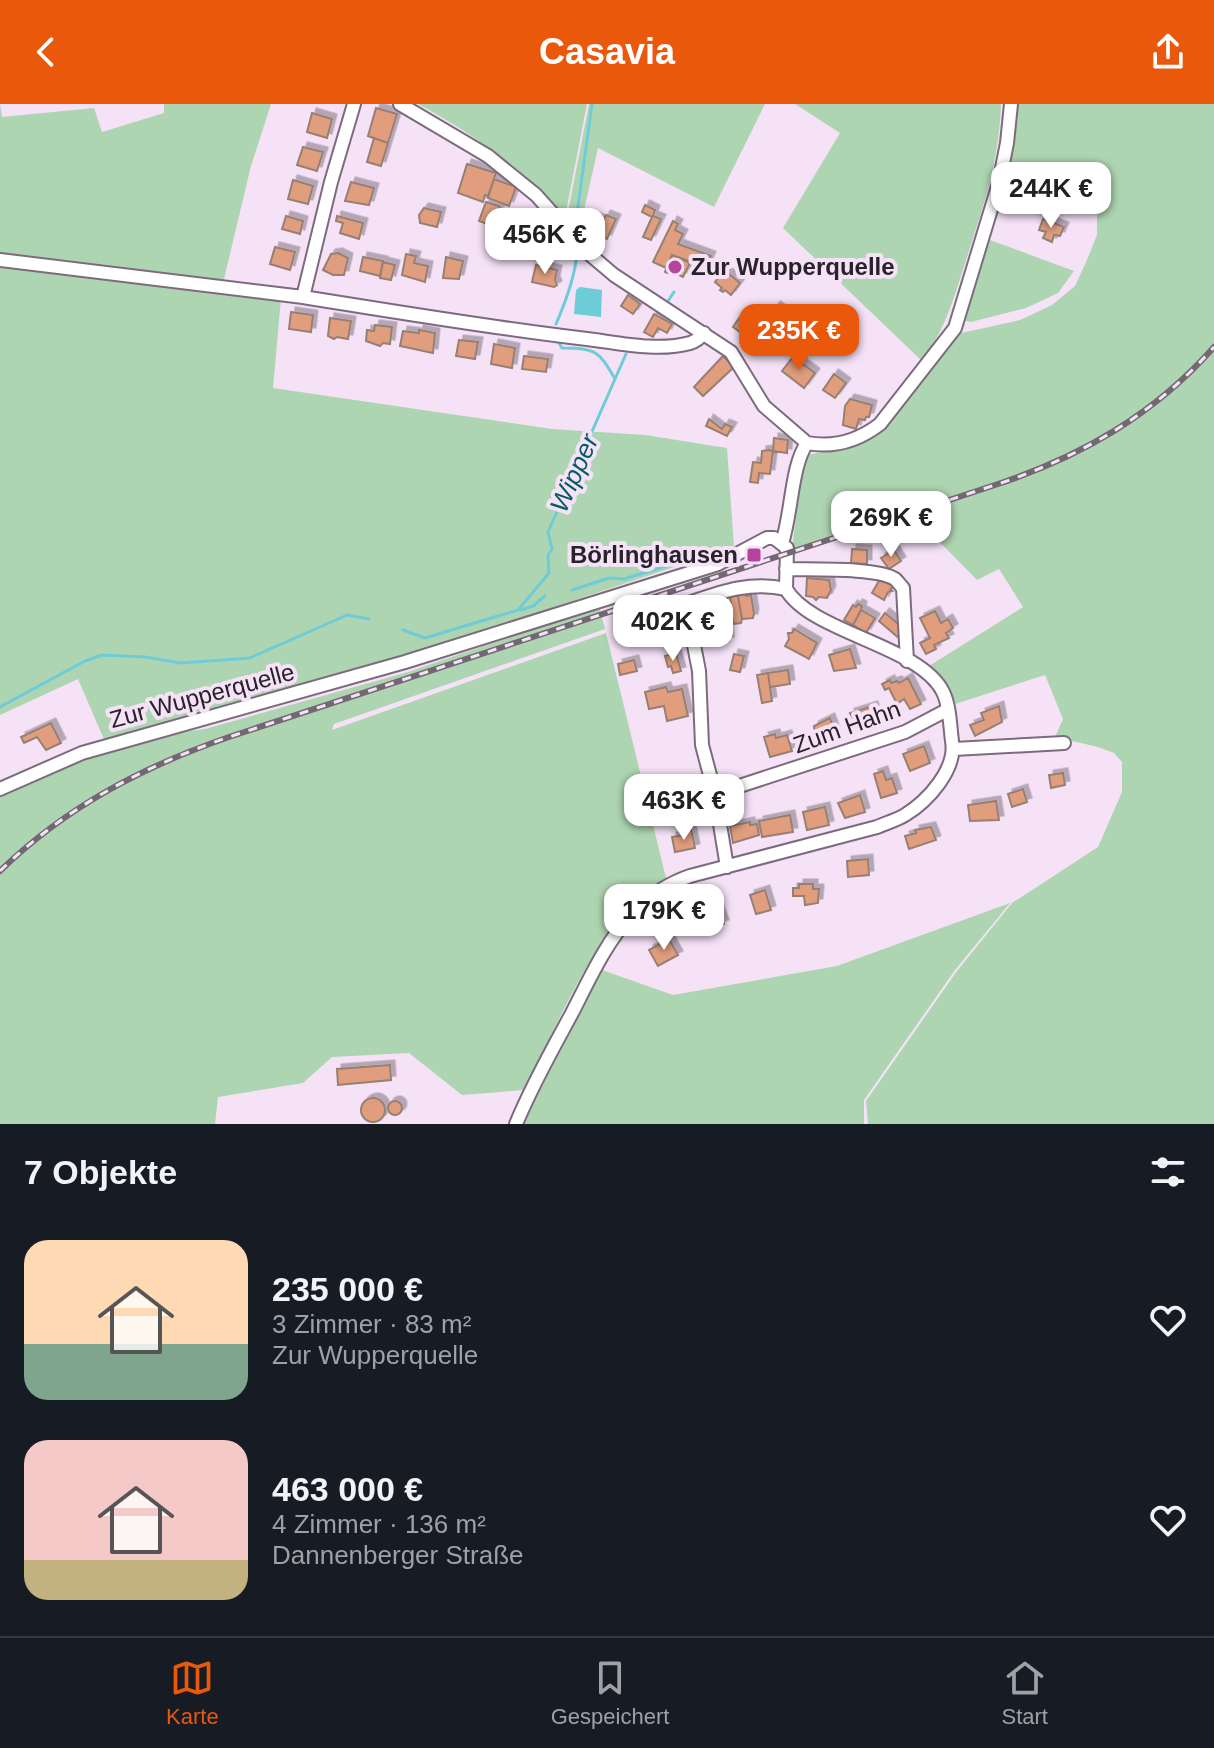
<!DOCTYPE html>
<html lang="de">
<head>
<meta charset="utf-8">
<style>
	:root { --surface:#171b24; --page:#242831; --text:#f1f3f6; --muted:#9ea1a6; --line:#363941; --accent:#ea580c }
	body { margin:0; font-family:Arial,sans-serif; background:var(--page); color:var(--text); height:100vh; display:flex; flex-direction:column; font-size:30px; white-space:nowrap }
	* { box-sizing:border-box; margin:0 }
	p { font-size:26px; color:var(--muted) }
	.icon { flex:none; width:44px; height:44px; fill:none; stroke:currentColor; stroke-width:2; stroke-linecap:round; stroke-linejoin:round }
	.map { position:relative; height:1020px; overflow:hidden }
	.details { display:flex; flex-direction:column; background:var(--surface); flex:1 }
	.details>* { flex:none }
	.price { position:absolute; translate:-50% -68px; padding:0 18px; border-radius:16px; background:#fff; color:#222; font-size:26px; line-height:52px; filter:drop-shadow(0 2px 4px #0008) }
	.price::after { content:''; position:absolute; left:50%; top:48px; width:24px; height:18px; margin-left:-12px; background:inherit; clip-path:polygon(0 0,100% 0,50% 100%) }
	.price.selected { background:var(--accent); color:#fff }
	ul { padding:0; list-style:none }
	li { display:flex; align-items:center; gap:24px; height:200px; padding:0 24px }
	li span { display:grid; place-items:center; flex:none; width:224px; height:160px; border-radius:24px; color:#555 }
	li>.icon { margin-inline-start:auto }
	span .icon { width:96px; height:96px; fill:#fffc; stroke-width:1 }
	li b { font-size:34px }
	h2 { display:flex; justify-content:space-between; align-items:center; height:96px; padding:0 24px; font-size:34px }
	header { display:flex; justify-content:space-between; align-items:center; height:104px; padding:0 24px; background:var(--accent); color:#fff; font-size:36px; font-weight:700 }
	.dock { display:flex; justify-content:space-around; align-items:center; height:112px; border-top:2px solid var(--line); background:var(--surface); font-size:22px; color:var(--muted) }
	.dock a { display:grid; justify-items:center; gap:4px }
	.dock .selected { color:var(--accent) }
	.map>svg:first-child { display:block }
</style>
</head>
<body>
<header><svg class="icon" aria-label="back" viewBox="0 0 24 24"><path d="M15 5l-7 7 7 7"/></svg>Casavia<svg class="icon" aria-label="share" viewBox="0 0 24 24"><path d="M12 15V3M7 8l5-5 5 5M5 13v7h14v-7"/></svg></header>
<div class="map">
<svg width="1214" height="1020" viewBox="0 0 1214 1020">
	<defs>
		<filter id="shadow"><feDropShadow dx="4.5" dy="-4.5" stdDeviation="0" flood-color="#0004"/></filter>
	</defs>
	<rect width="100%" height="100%" fill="#f5e2f7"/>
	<path fill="#aed5b1" d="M0 0 2 13 94 4 102 28 164 9V0H271L251 62 223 179 0 153Z
		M418 0H587L565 113C523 65 474 30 418 0Z
		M589 0H765L714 103 598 44 578 133 566 118Z
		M795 0H1001C999 57 985 97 968 150 955 190 947 223 922 257L783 124 840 29Z
		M1017 0H1214V1020H868L866 997 957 867 1012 799 1098 743 1122 688V658L1114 649 1098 643 1055 633 1063 615 1045 571 952 601 948 584 929 562 1023 503 999 465 977 476 914 412 943 395 792 445 803 355 807 351 845 343 878 330 957 230 1020 216 1052 201 1075 182 1087 156 1097 131V101L1071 98 1009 82Z
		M990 136 1074 167 1058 189 1026 204 971 218 962 216Z
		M0 158 281 194 273 284 552 325 645 331 727 344 734 443 396 556 106 640 78 575 0 611Z
		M599 502 605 525 334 620 332 626 606 529 666 774C596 820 561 913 525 986L462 991 409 949 332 953 303 979 218 993 215 1020H0V685L130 635 205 625 408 568Z
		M1010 799 955 866 864 996V1020H520L602 866 673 891 837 862Z"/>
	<path fill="#6eccd9" d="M580 183 602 186 601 213 574 210 576 186Z"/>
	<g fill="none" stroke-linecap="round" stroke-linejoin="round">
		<path stroke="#6eccd9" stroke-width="3" d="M575 124 592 0
			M668 197 674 188
			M556 220C566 197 575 173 577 149
			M559 239 562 244C596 244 599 247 615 275
			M572 486 609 474 624 475 692 454
			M521 506 533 502 545 492
			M403 526 425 534 518 506 549 469 548 451 552 445 548 428 626 250
			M0 603 85 557 102 551 145 553 181 559 250 554 347 511 369 515"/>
	</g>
	<path fill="#e09e7e" stroke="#977f73" stroke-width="2" filter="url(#shadow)" d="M376 4 397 10 388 39 368 32Z
		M312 9 332 15 327 34 307 28Z
		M374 34 388 39 381 62 367 58Z
		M303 43 323 48 317 67 297 61Z
		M467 60 496 69 488 92 485 91 483 98 458 89Z
		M494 75 516 83 509 102 488 94Z
		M293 76 313 82 308 100 288 95Z
		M351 78 374 84 369 101 345 97Z
		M486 98 499 102 500 106 497 108 492 122 479 117Z
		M645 101 655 106 653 112 661 115 651 136 643 133 652 113 642 108Z
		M424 104 441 108 437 123 420 119 419 111Z
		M606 111 616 115 607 135 585 125 591 112 603 117Z
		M286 112 303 117 300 130 282 125Z
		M337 112 363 119 359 135 340 129 343 119 336 117Z
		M1043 115 1064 123 1060 132 1054 131 1052 138 1043 134 1046 128 1039 126Z
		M673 117 678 120 675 126 683 130 678 140 711 152 706 163 672 151 666 164 653 158Z
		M275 143 295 148 290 166 270 160Z
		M338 149 348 154 344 171H333L323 166 331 150Z
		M406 150 416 152 414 159 428 162 425 178 402 171Z
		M672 151 690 159 683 173 670 167 668 169 665 168Z
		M363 153 383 157 380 172 360 167Z
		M446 153 463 157 459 175 443 174Z
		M383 158 395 161 391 176 380 174Z
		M536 161 557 166 555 176 557 181 554 183 532 178Z
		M724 166 740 179 731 191 725 186 723 188 720 186 722 184 715 178Z
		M628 191 640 200 633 210 621 202Z
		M776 202 795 216 790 223 794 225 790 230 768 214Z
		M291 208 313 211 311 228 289 225Z
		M654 210 672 220 667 229 658 224 653 233 644 228Z
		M742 210 760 224 751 236 733 223Z
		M330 214 351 217 348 235 337 233 334 235 328 232Z
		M375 221 392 223 390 240 383 239 380 242 366 237 367 226 374 227Z
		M419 226 435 229 433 249 400 242 403 227 419 229Z
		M459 236 478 238 475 255 456 252Z
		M494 240 515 244 512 264 491 260Z
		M524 252 548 255 546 268 522 265Z
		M723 252 734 263 703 292 694 283Z
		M793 253 815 269 804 284 782 267Z
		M834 270 846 279 835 294 823 286Z
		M850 295 872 301 869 313H866L865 316 859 315 856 325 843 321 845 302Z
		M709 315 722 325 725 320 732 323 727 332 706 322Z
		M774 334 788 336 787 349 773 347Z
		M769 346 773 347 770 370 759 369 758 379 750 378 753 358 761 359 762 347Z
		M852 445 867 446V460L851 459Z
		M894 446 901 457 889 465 881 454Z
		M807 474 829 476 831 486 827 494 819 493 816 496 813 493 806 492Z
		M880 475 893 482 890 486 892 487 888 488 884 496 872 489Z
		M745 486 746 492 751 491 754 509 753 514 742 515 737 487Z
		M737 487 742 515 741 519 734 520 728 500 731 499 729 488Z
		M858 500 862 502 861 506 853 521 844 516 853 501 856 503Z
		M861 506 875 514 866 529 853 521Z
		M935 507 941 519 948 515 953 524 946 529 949 534 934 541 936 545 926 550 920 539 930 534 920 514Z
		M885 509 902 523 900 535 879 517Z
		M726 510 729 537 716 539 712 512Z
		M794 525 817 539 809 555 785 542 789 535 788 529H792Z
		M850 545 856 564 834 567 829 551Z
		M676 549 681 567 673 569 671 562 668 563 665 552Z
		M734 550 744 552 740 568 730 566Z
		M634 556 637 567 620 571 618 560Z
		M788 566 790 580 770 583 768 569Z
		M768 569 772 597 762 599 757 571Z
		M908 574 921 600 910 605 904 595 897 600 889 584 885 586 882 580 890 576 891 579 897 577 899 579Z
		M666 583 668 588 682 585 688 612 667 617 664 602 649 605 645 588Z
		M873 602 878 619 858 624 850 609Z
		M999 602 1002 618 975 632 970 621 984 616 981 609Z
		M830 614 836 631 816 638 814 622Z
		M51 619 61 639 46 646 37 633 24 639 21 633Z
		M775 630 776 634 787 631 792 647 770 653 764 633Z
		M924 642 930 659 910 667 903 650Z
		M883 667 886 676 892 674 897 689 881 694 874 670Z
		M1063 669 1065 681 1051 684 1049 671Z
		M691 679 693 692 673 696 670 683Z
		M1023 685 1027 698 1012 703 1008 690Z
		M860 691 865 708 845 714 838 699Z
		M996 697 999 716 970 717 968 701Z
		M825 703 829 721 807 726 803 708Z
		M790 711 793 728 762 733 759 717Z
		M750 718V721L757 720 759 731 733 739 730 722Z
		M931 723 936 736 909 745 905 732 916 729 915 726Z
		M691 725 695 744 675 748 672 733 684 731 683 727Z
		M868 755 869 771 848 773 847 757Z
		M799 780H813V785H819L818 799 805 801 804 792H793V784H799Z
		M765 786 771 806 756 810 750 791Z
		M718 803 724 820 710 825 704 808Z
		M693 809 699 826 684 831 678 814Z
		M669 835 678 851 658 862 649 846Z
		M390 961 391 976 338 981 337 965Z
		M361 1006a12 12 0 1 1 24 0a12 12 0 1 1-24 0Z
		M388 1004a7 7 0 1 1 14 0a7 7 0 1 1-14 0Z"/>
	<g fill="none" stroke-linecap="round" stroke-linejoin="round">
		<defs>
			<path id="minor" d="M354 0 331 78 303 193C397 208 492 224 587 235 619 239 658 248 690 239 697 237 700 234 704 229
				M400 0 488 52 536 91 588 149 614 171 731 248 764 302 807 339
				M0 156 303 193
				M807 339C834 344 858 337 880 320L955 224 999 79 1007 39 1011 0
				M782 439C792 409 791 362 807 339
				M786 465C809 466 877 463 895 475 897 477 901 482 903 484L907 557
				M954 645 1064 639
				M0 685 82 649 405 558 718 460 767 434H774L787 444 786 485
				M715 690 905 628 947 606
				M727 763 715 690 702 641 699 567 686 500C721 488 749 477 786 485
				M516 1020C532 981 552 946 572 909 589 876 607 836 633 809 650 791 667 780 690 772L877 723C886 719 897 716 905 711 928 697 957 665 952 637 950 622 950 602 943 588 920 541 811 529 786 485"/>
		</defs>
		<use href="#minor" stroke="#7c6b7d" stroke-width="16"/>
		<use href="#minor" stroke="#fff" stroke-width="12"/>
		<defs>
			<path id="rail" d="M0 767C66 703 142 663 229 633L998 380C1082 352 1155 310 1214 243"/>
		</defs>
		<use href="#rail" stroke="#736774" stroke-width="6"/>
		<use href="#rail" stroke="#f5e2f7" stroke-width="3" stroke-dasharray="9" stroke-linecap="butt"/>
	</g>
	<g fill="#b6439d" stroke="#f5e2f7" stroke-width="3">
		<circle cx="675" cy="163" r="8"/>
		<rect x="746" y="443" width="16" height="16" rx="4"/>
	</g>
	<g text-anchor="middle" stroke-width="8" stroke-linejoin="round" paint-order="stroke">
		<g font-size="24" font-weight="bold" fill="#29222a" stroke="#f5e2f7" text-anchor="start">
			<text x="691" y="171">Zur Wupperquelle</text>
			<text x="738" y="459" text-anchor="end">Börlinghausen</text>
		</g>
		<g font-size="24" fill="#29222a" stroke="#f5e2f7">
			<text transform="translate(202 592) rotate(-15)" y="8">Zur Wupperquelle</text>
			<text transform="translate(847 623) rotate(-20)" y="8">Zum Hahn</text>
		</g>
		<g font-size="26" font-style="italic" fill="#055c65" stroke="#f5e2f7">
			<text transform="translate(574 369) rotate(-66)" y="9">Wipper</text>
		</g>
	</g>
</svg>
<b class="price" style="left:1051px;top:126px">244K €</b>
<b class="price" style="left:545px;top:172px">456K €</b>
<b class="price selected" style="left:799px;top:268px">235K €</b>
<b class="price" style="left:891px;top:455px">269K €</b>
<b class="price" style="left:673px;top:559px">402K €</b>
<b class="price" style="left:684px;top:738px">463K €</b>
<b class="price" style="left:664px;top:848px">179K €</b>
</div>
<section class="details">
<h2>7 Objekte<svg class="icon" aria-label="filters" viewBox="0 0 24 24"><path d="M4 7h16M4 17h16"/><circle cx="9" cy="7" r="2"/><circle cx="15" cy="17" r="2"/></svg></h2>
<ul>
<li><span style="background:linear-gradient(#ffd9b3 65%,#7fa58c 0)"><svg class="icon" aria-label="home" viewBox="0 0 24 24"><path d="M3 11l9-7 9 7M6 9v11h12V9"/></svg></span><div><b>235 000 €</b><p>3 Zimmer · 83 m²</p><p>Zur Wupperquelle</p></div><svg class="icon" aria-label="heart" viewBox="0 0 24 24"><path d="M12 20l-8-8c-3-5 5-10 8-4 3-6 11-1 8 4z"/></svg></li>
<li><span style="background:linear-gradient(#f6c9c9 75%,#c2b280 0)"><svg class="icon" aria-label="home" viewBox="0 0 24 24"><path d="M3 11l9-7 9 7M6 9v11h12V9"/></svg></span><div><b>463 000 €</b><p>4 Zimmer · 136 m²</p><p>Dannenberger Straße</p></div><svg class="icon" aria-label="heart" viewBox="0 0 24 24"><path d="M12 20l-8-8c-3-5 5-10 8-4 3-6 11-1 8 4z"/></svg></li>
</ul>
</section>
<nav class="dock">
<a class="selected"><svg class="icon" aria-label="map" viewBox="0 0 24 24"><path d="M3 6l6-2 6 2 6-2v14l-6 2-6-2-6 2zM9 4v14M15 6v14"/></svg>Karte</a>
<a><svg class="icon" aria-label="saved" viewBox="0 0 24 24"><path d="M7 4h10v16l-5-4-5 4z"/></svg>Gespeichert</a>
<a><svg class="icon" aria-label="home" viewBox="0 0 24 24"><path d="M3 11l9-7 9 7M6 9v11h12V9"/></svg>Start</a>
</nav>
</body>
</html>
